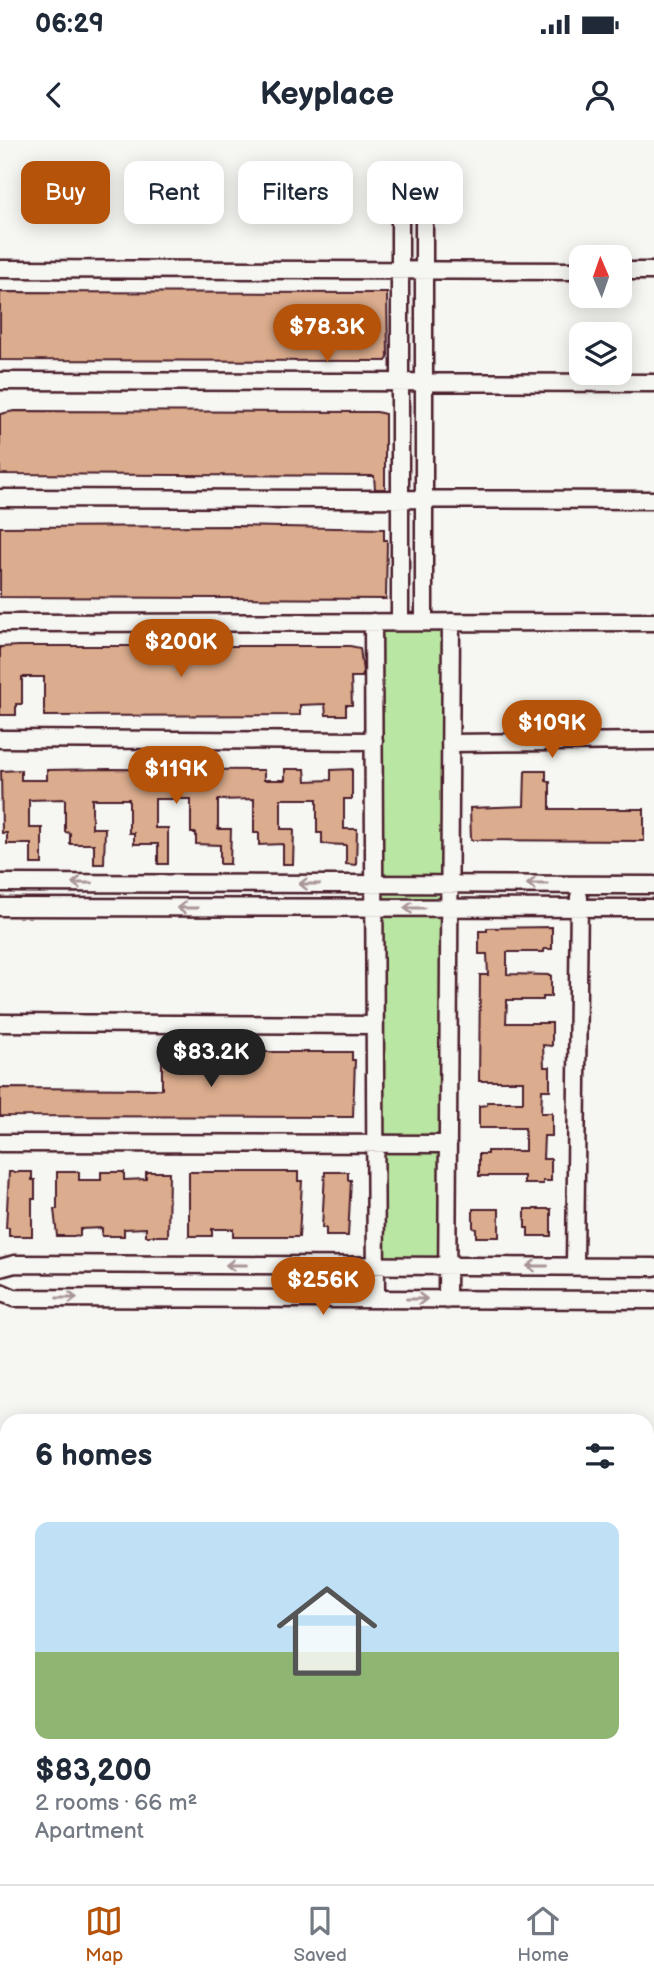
<!DOCTYPE html>
<html lang="en">
<head>
<meta charset="utf-8">
<style>
	:root { --surface:#fff; --page:#f2f2f3; --text:#1f2937; --muted:#747a83; --line:#e0e1e3; --accent:#b45309 }
	body { margin:0; font-family:"Balsamiq Sans",sans-serif; background:var(--page); color:var(--text); height:100vh; display:flex; flex-direction:column; font-size:26px; white-space:nowrap }
	* { box-sizing:border-box; margin:0 }
	p { font-size:23px; color:var(--muted) }
	.icon { flex:none; width:38px; height:38px; fill:none; stroke:currentColor; stroke-width:2; stroke-linecap:round; stroke-linejoin:round }
	.map { position:relative; flex:1; overflow:hidden }
	.panel { position:absolute; left:0px; top:1274px; width:654px; height:471px; display:flex; flex-direction:column; background:var(--surface); border-radius:21px 21px 0 0; box-shadow:0 4px 18px #0003 }
	.panel>* { flex:none }
	.banner { position:absolute; left:21px; top:21px; width:612px; height:63px; display:flex; gap:14px }
	.needle { width:46px; rotate:358deg }
	.fabs { position:absolute; left:569px; top:105px; display:grid; gap:14px }
	.fabs a { display:grid; place-items:center; width:63px; height:63px; border-radius:14px; background:var(--surface); box-shadow:0 4px 18px #0003; font-size:35px }
	.price { position:absolute; translate:-50% -60px; padding:0 16px; border-radius:24px; background:var(--accent); color:#fff; font-size:23px; line-height:46px; filter:drop-shadow(0 2px 4px #0008) }
	.price::after { content:''; position:absolute; left:50%; top:42px; width:21px; height:16px; margin-left:-10px; background:inherit; clip-path:polygon(0 0,100% 0,50% 100%) }
	.price.current { background:#222; color:#fff }
	ul { padding:0; list-style:none }
	li { display:grid; align-content:center; gap:14px; height:371px; padding:0 35px }
	li+li { border-top:2px solid var(--line) }
	li span { display:grid; place-items:center; height:217px; border-radius:14px; color:#555 }
	li>.icon { margin-inline-start:auto }
	span .icon { width:126px; height:126px; fill:#fffc; stroke-width:1 }
	li b { font-size:30px }
	h2 { display:flex; justify-content:space-between; align-items:center; height:84px; padding:0 35px; font-size:30px }
	.tag { padding:0 24px; border-radius:14px; background:var(--surface); box-shadow:0 4px 18px #0003; font-size:24px; line-height:63px }
	.tag.current { background:var(--accent); color:#fff }
	.status { display:flex; justify-content:space-between; align-items:center; height:49px; padding:0 35px; background:var(--surface); direction:ltr }
	.status svg { height:19px; fill:currentColor }
	header { display:flex; justify-content:space-between; align-items:center; height:91px; padding:0 35px; background:var(--surface); font-size:32px; font-weight:600 }
	.tabs { display:flex; justify-content:space-around; align-items:center; height:98px; border-top:2px solid var(--line); background:var(--surface); font-size:19px; color:var(--muted) }
	.tabs a { display:grid; justify-items:center; gap:4px }
	.tabs .current { color:var(--accent) }
	.map>svg:first-child { display:block }
</style>
</head>
<body>
<div class="status"><b>06:29</b><svg viewBox="0 0 49 12"><path d="M0 12V9h3v3zM5 12V6h3v6zM10 12V3h3v9zM15 12V0h3v12zM26 1h20v11H26zM47 4h2v5h-2z"/></svg></div>
<header><svg class="icon" aria-label="back" viewBox="0 0 24 24"><path d="M15 5l-7 7 7 7"/></svg>Keyplace<svg class="icon" aria-label="person" viewBox="0 0 24 24"><circle cx="12" cy="8" r="4"/><path d="M4 21q1-7 8-7t8 7"/></svg></header>
<div class="map">
<svg width="654" height="1744" viewBox="0 0 654 1744">
	<rect width="100%" height="100%" fill="#f6f6f2"/>
	<filter id="ink" filterUnits="userSpaceOnUse"><feTurbulence type="fractalNoise" baseFrequency=".0143" numOctaves="2"/><feDisplacementMap in="SourceGraphic" scale="14" xChannelSelector="R" yChannelSelector="G"/><feConvolveMatrix kernelMatrix="1 2 1 2 8 2 1 2 1" color-interpolation-filters="sRGB"/></filter>
	<g filter="url(#ink)">
		<path fill="#bae6a3" stroke="#828267" stroke-width="2" d="M373 482H451L447 1127 376 1126Z"/>
		<path fill="#dbac8d" stroke="#4a1f2b" stroke-width="2" d="M0 152 387 153 388 218 386 221 0 220Z
			M14 271 377 272 385 274V349H375L374 336 0 334V274Z
			M236 386 384 389V400H387L386 459 0 457V387Z
			M19 506H350L360 508 363 532 362 537H351L352 565H346V575H326L325 564 300 565V575L44 576V537H22V564H16V575H0V507Z
			M108 629 264 630V640H285V629H305L306 641 331 640V630L352 629V659H344V689H357L356 725 346 724V705L322 704V693H317V659H281V689H294L293 724H283V704L259 705V693H254V659L218 660V689H231L230 724H220V705L196 704V693H191V659H155V688H168V724H158V704H134V693H129V659H92V688H105L104 724H94V704H70V693L65 692V659L29 660V688H42V724H31V704H7V693H2L1 631 21 630V640H47V630Z
			M525 631H546V641L550 642V669H644V701L471 700 470 668 524 666Z
			M552 787V809H544V812H507V834L551 835V857H543V860H507L506 883H552V906L543 905 544 927H550V950H542L541 973H552V996H544L543 1019H551V1041H543V1044H524V1036H479V1014H487V1011H525V988H479V966L487 965V962H523V941H479L480 835H488L487 814H479V791H487V788Z
			M162 912H352V920H355L353 977 0 976V948L162 949Z
			M9 1032H32V1040H35V1059H32V1096H9V1088H6Z
			M57 1032H79V1040H101V1032H124V1040L146 1039V1032H169L168 1096H146V1088L124 1089V1096H102V1088L80 1089V1096H57L54 1069H57Z
			M189 1032H298V1041H302L299 1097H233V1089H212V1096H189Z
			M325 1032H348V1040H351L348 1096H326V1088H322Z
			M473 1069H499V1097H476V1089L473 1088Z
			M525 1069H551V1096H528V1088H525Z"/>
		<g fill="none" stroke-linecap="round" stroke-linejoin="round">
			<defs>
				<path id="minor" d="M0 129 581 131
					M620 131H654
					M0 241 654 243
					M0 358 654 360
					M373 482 376 1159
					M400 482V42H424V482
					M0 483 654 482
					M0 599 374 601
					M450 603 654 601
					M0 743 654 745
					M0 767 654 768
					M0 883 375 885
					M0 1003 448 1004
					M575 1126 579 757
					M0 1128 15 1124 654 1127
					M0 1152 14 1158 654 1160
					M447 1160 451 482"/>
			</defs>
			<use href="#minor" stroke="#4a1f2b" stroke-width="21"/>
			<use href="#minor" stroke="#f6f6f2" stroke-width="16"/>
		</g>
		<defs><path id="oneway-shaft" d="M-6 0H5M1.5-3L5.5 0L1.5 3" fill="none" stroke-width="1.6" stroke-linecap="round" stroke-linejoin="round" transform="scale(1.75)"/></defs>
		<g stroke="#a99598">
			<use href="#oneway-shaft" transform="translate(82 743) rotate(-180)"/>
			<use href="#oneway-shaft" transform="translate(309 744) rotate(-180)"/>
			<use href="#oneway-shaft" transform="translate(537 744) rotate(-180)"/>
			<use href="#oneway-shaft" transform="translate(187 768) rotate(-180)"/>
			<use href="#oneway-shaft" transform="translate(414 768) rotate(180)"/>
			<use href="#oneway-shaft" transform="translate(236 1125) rotate(-180)"/>
			<use href="#oneway-shaft" transform="translate(537 1126) rotate(180)"/>
			<use href="#oneway-shaft" transform="translate(67 1158)"/>
			<use href="#oneway-shaft" transform="translate(417 1159)"/>
		</g>
	</g>
</svg>
<div class="fabs">
<a><svg class="needle" viewBox="-14 -14 28 28"><path d="M0-13l5 13h-10z" fill="#e53935"/><path d="M0 13l5-13h-10z" fill="#747a83"/></svg></a>
<a><svg class="icon" aria-label="layers" viewBox="0 0 24 24"><path d="M12 4l9 5-9 5-9-5zM3 14l9 5 9-5"/></svg></a>
</div>
<b class="price" style="left:327px;top:224px">$78.3K</b>
<b class="price" style="left:181px;top:539px">$200K</b>
<b class="price" style="left:552px;top:620px">$109K</b>
<b class="price" style="left:176px;top:666px">$119K</b>
<b class="price current" style="left:211px;top:949px">$83.2K</b>
<b class="price" style="left:323px;top:1177px">$256K</b>
<div class="banner">
<a class="tag current">Buy</a>
<a class="tag">Rent</a>
<a class="tag">Filters</a>
<a class="tag">New</a>
</div>
<section class="panel">
<h2>6 homes<svg class="icon" aria-label="filters" viewBox="0 0 24 24"><path d="M4 7h16M4 17h16"/><circle cx="9" cy="7" r="2"/><circle cx="15" cy="17" r="2"/></svg></h2>
<ul>
<li><span style="background:linear-gradient(#bfe0f5 60%,#8fb573 0)"><svg class="icon" aria-label="home" viewBox="0 0 24 24"><path d="M3 11l9-7 9 7M6 9v11h12V9"/></svg></span><div><b>$83,200</b><p>2 rooms · 66 m²</p><p>Apartment</p></div></li>
</ul>
</section>
</div>
<nav class="tabs">
<a class="current"><svg class="icon" aria-label="map" viewBox="0 0 24 24"><path d="M3 6l6-2 6 2 6-2v14l-6 2-6-2-6 2zM9 4v14M15 6v14"/></svg>Map</a>
<a><svg class="icon" aria-label="saved" viewBox="0 0 24 24"><path d="M7 4h10v16l-5-4-5 4z"/></svg>Saved</a>
<a><svg class="icon" aria-label="home" viewBox="0 0 24 24"><path d="M3 11l9-7 9 7M6 9v11h12V9"/></svg>Home</a>
</nav>
</body>
</html>
